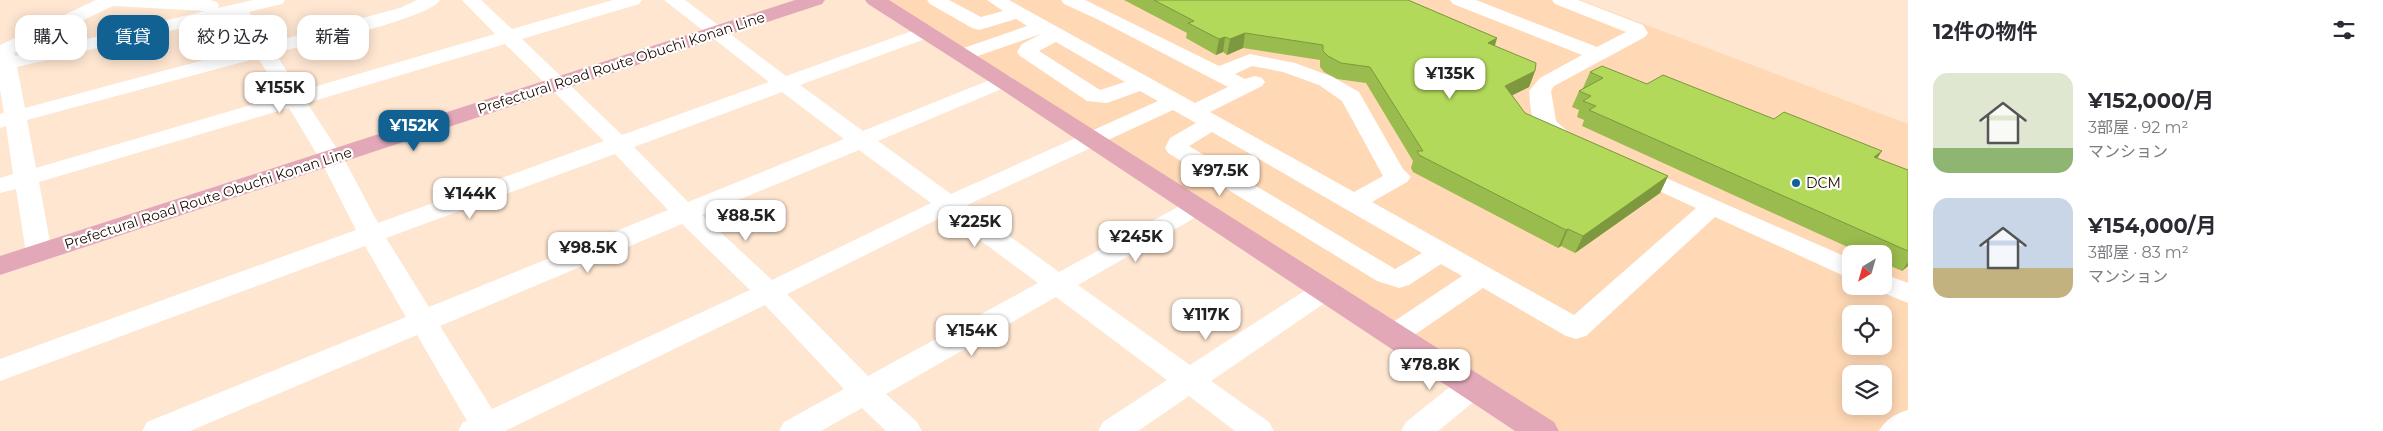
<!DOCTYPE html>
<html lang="ja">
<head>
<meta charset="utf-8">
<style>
	:root { --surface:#fff; --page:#f7f7f7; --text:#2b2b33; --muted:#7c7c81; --accent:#126193 }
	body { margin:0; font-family:Montserrat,"Noto Sans JP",sans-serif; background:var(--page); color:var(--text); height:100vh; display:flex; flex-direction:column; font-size:19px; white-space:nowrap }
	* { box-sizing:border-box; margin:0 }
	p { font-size:16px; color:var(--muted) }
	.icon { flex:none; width:28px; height:28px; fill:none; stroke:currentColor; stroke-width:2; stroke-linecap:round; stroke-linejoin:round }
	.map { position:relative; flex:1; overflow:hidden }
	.side { display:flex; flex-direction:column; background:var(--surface); width:475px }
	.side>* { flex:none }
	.hud { position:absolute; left:15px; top:15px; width:475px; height:45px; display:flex; gap:10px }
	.needle { width:32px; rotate:217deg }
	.buttons { position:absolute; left:1842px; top:245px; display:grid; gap:10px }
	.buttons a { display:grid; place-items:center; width:50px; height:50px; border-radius:10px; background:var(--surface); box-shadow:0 2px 12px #0003; font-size:25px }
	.price { position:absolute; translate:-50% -42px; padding:0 11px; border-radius:10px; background:#fff; color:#222; font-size:16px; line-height:32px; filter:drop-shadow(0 1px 2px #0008) }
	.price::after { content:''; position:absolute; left:50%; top:30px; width:15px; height:11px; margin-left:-8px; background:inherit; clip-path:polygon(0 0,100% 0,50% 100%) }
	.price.on { background:var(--accent); color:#fff }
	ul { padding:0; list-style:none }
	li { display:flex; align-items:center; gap:15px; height:125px; padding:0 25px }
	li span { display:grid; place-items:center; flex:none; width:140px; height:100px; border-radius:15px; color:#555 }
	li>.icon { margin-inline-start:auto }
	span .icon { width:60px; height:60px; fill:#fffc; stroke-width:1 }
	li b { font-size:21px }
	h2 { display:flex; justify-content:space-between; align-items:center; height:60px; padding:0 25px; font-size:21px }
	.pill { padding:0 18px; border-radius:15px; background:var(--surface); box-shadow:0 2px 12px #0003; font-size:18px; line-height:45px }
	.pill.on { background:var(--accent); color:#fff }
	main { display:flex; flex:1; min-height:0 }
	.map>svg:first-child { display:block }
</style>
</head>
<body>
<main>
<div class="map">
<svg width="1908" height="431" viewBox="0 0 1908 431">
	<rect width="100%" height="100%" fill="#fee6d1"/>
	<path fill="#ffd8b5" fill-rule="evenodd" d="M874 0H1580L1908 124V422L1895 431H1541ZM1851 254H1884V286H1851ZM1851 314H1884V346H1851ZM1851 374H1884V406H1851Z"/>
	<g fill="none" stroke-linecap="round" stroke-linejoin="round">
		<path fill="#fff" fill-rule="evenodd" d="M96 0H210L217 2 219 6 218 8 253 0H285L282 4 249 12 269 43 400 8 417 0H440C427 20 304 45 275 53L300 91 495 34 462 0H481L512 29 613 0H642L639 4 522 39 622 135 769 82 664 0H685L786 76 926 26 933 28 936 32 933 36 800 85 863 131 997 77 1004 75 1011 77 1014 81 1011 85 878 141 951 194 1158 101 1140 91 1107 103 1087 101 1020 56 1017 52 1022 44 1041 34 969 59 962 61 955 59 952 55 955 51 1027 26 1016 19 979 30 972 28 930 4 927 0H949L981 17 1003 11 987 0H1009L1195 103 1228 87 1099 20 1064 4 1061 0H1085L1219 66 1250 54 1295 63 1333 77 1359 92 1403 169 1411 177 1407 182 1372 202 1574 315 1696 208 1624 175 1620 170 1624 165 1632 163 1851 259V278L1842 275 1715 217 1586 336 1576 339 1566 336 1483 288 1404 342 1394 345 1384 342 1380 335 1384 328 1462 276 1441 264 1409 285 1399 288 1377 281 1168 153 1165 148 1170 138 1196 123 1173 110 967 205 1059 272 1187 202 1196 200 1205 202 1208 207 1205 212 1078 285 1190 365 1315 284 1325 281 1335 284 1339 290 1335 296 1211 381 1269 422 1274 431H1235L1189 396 1138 431H1098L1103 422 1167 380 1056 297 886 394 917 422 922 431H886L862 408 821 431H779L784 422 844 389 765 305 505 431H458L463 422 467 421 417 335 190 431H142L147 422 406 317 365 246 0 381V359L356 230 321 161 289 108 39 182 52 253 48 259 39 261 30 259 26 253 16 189 0 193V178L13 174 6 126 0 128V114L4 113 0 89V45ZM113 6 205 11 15 56 14 53ZM233 16 252 47 25 108 17 67ZM1056 42 1125 82 1100 90 1039 51ZM505 44 604 141 378 223 345 161 307 103ZM258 58 282 96 36 168 27 120ZM1252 66 1283 72 1319 85 1342 101 1383 176 1354 192 1210 112 1262 86 1265 82 1262 78 1255 76 1245 79 1235 74ZM782 92 844 139 688 202 634 147ZM1212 132 1422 253 1395 269 1189 146ZM859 150 931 203 772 280 702 215ZM615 154 668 210 429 307 386 238ZM946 215 1038 283 868 376 787 294ZM682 224 750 290 492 409 440 326Z
			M1450 0H1476L1597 47 1626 32 1555 4 1552 0H1578L1643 25 1648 33 1645 37 1554 86 1551 91 1556 121 1579 142 1576 147C1559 151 1540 135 1533 119 1530 110 1530 100 1529 91L1540 78 1582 55 1453 4Z
			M1884 274 1908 283V303L1874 289 1873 286H1884Z
			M1472 375 1483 378 1487 386 1483 394 1438 431H1401L1406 422 1461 378Z
			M1908 410V431H1879C1886 419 1895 414 1908 410Z"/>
		<path fill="#e2a8b8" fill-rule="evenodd" d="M795 0H825L822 4 0 275V256Z
			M865 0H889L1554 422 1559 431H1515L996 86 868 4Z"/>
	</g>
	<path fill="#9abb4d" d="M1124 0H1408L1497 38 1495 46 1535 71 1529 87 1512 95 1525 113 1668 176 1660 193 1575 253 1561 246 1558 248 1413 172 1411 168 1413 161 1366 83 1337 79 1324 72 1320 67V60L1243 48 1227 55 1223 52 1216 55 1186 38 1187 33Z
		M1590 72 1647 84 1774 119 1908 170V266L1902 271 1884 263V254H1863L1582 126 1584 120 1577 117 1579 110 1572 107 1579 91 1583 88Z"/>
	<path fill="#7d983f" d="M1245 33 1243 48 1227 55 1230 39Z
		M1225 37 1223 52 1216 55 1219 39Z
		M1497 38 1492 53 1488 43Z
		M1535 71 1529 87 1499 102 1505 86Z
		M1882 151 1871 168 1874 157Z
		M1668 176 1660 193 1575 253 1583 236Z
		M1568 229 1561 246 1558 248 1566 230Z
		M1908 262V266L1902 271Z"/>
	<path fill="#b3d95a" stroke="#7d983f" d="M1154 0H1408L1497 38 1488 43 1536 63 1535 71 1505 86 1525 113 1668 176 1583 236 1568 229 1566 230 1419 155 1417 151H1423L1370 67 1341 63 1328 56 1323 51V45L1245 33 1230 39 1225 37 1219 39 1188 23 1194 21Z
		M1602 66 1647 84 1663 75 1774 119 1784 112 1882 151 1874 157 1908 170V251L1589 110 1596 106 1583 101 1591 96 1579 91 1603 78 1590 72Z"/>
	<circle fill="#126193" stroke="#fff" stroke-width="2" cx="1796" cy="183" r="5"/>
	<g text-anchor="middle" stroke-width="4.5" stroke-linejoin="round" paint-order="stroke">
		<g font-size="14" fill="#1e0a00" stroke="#fff">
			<text transform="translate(621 63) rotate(-18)" y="5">Prefectural Road Route Obuchi Konan Line</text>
			<text transform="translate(208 198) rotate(-18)" y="5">Prefectural Road Route Obuchi Konan Line</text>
		</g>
		<g font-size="14" fill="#1e0a00" stroke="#fff" text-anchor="start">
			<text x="1806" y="188">DCM</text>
		</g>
	</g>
</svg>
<div class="buttons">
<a><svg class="needle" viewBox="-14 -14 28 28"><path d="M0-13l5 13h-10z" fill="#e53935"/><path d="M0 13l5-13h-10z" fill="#7c7c81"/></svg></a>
<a><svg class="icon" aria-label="locate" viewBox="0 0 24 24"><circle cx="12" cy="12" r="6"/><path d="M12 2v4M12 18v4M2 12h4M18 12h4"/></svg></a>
<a><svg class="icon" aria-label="layers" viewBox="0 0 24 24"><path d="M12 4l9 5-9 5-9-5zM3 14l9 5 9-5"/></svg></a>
</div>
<b class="price" style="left:1450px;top:100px">¥135K</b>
<b class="price" style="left:280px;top:114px">¥155K</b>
<b class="price on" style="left:414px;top:152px">¥152K</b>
<b class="price" style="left:1220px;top:197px">¥97.5K</b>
<b class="price" style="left:470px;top:220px">¥144K</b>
<b class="price" style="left:746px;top:242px">¥88.5K</b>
<b class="price" style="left:975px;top:248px">¥225K</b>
<b class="price" style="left:1136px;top:263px">¥245K</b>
<b class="price" style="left:588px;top:274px">¥98.5K</b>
<b class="price" style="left:1206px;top:341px">¥117K</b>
<b class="price" style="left:972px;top:357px">¥154K</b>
<b class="price" style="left:1430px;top:391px">¥78.8K</b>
<div class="hud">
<a class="pill">購入</a>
<a class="pill on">賃貸</a>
<a class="pill">絞り込み</a>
<a class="pill">新着</a>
</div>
</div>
<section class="side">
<h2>12件の物件<svg class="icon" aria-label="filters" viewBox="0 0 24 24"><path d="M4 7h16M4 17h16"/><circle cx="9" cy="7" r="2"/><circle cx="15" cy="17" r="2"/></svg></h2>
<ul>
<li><span style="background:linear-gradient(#dfe7d0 75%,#8fb573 0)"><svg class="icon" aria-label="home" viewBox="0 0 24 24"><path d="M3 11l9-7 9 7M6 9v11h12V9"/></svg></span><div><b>¥152,000/月</b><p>3部屋 · 92 m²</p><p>マンション</p></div></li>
<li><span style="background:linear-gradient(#c9d6e8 70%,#c2b280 0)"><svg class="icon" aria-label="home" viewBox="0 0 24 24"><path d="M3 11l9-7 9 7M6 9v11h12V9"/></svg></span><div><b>¥154,000/月</b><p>3部屋 · 83 m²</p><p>マンション</p></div></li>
</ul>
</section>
</main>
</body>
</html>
